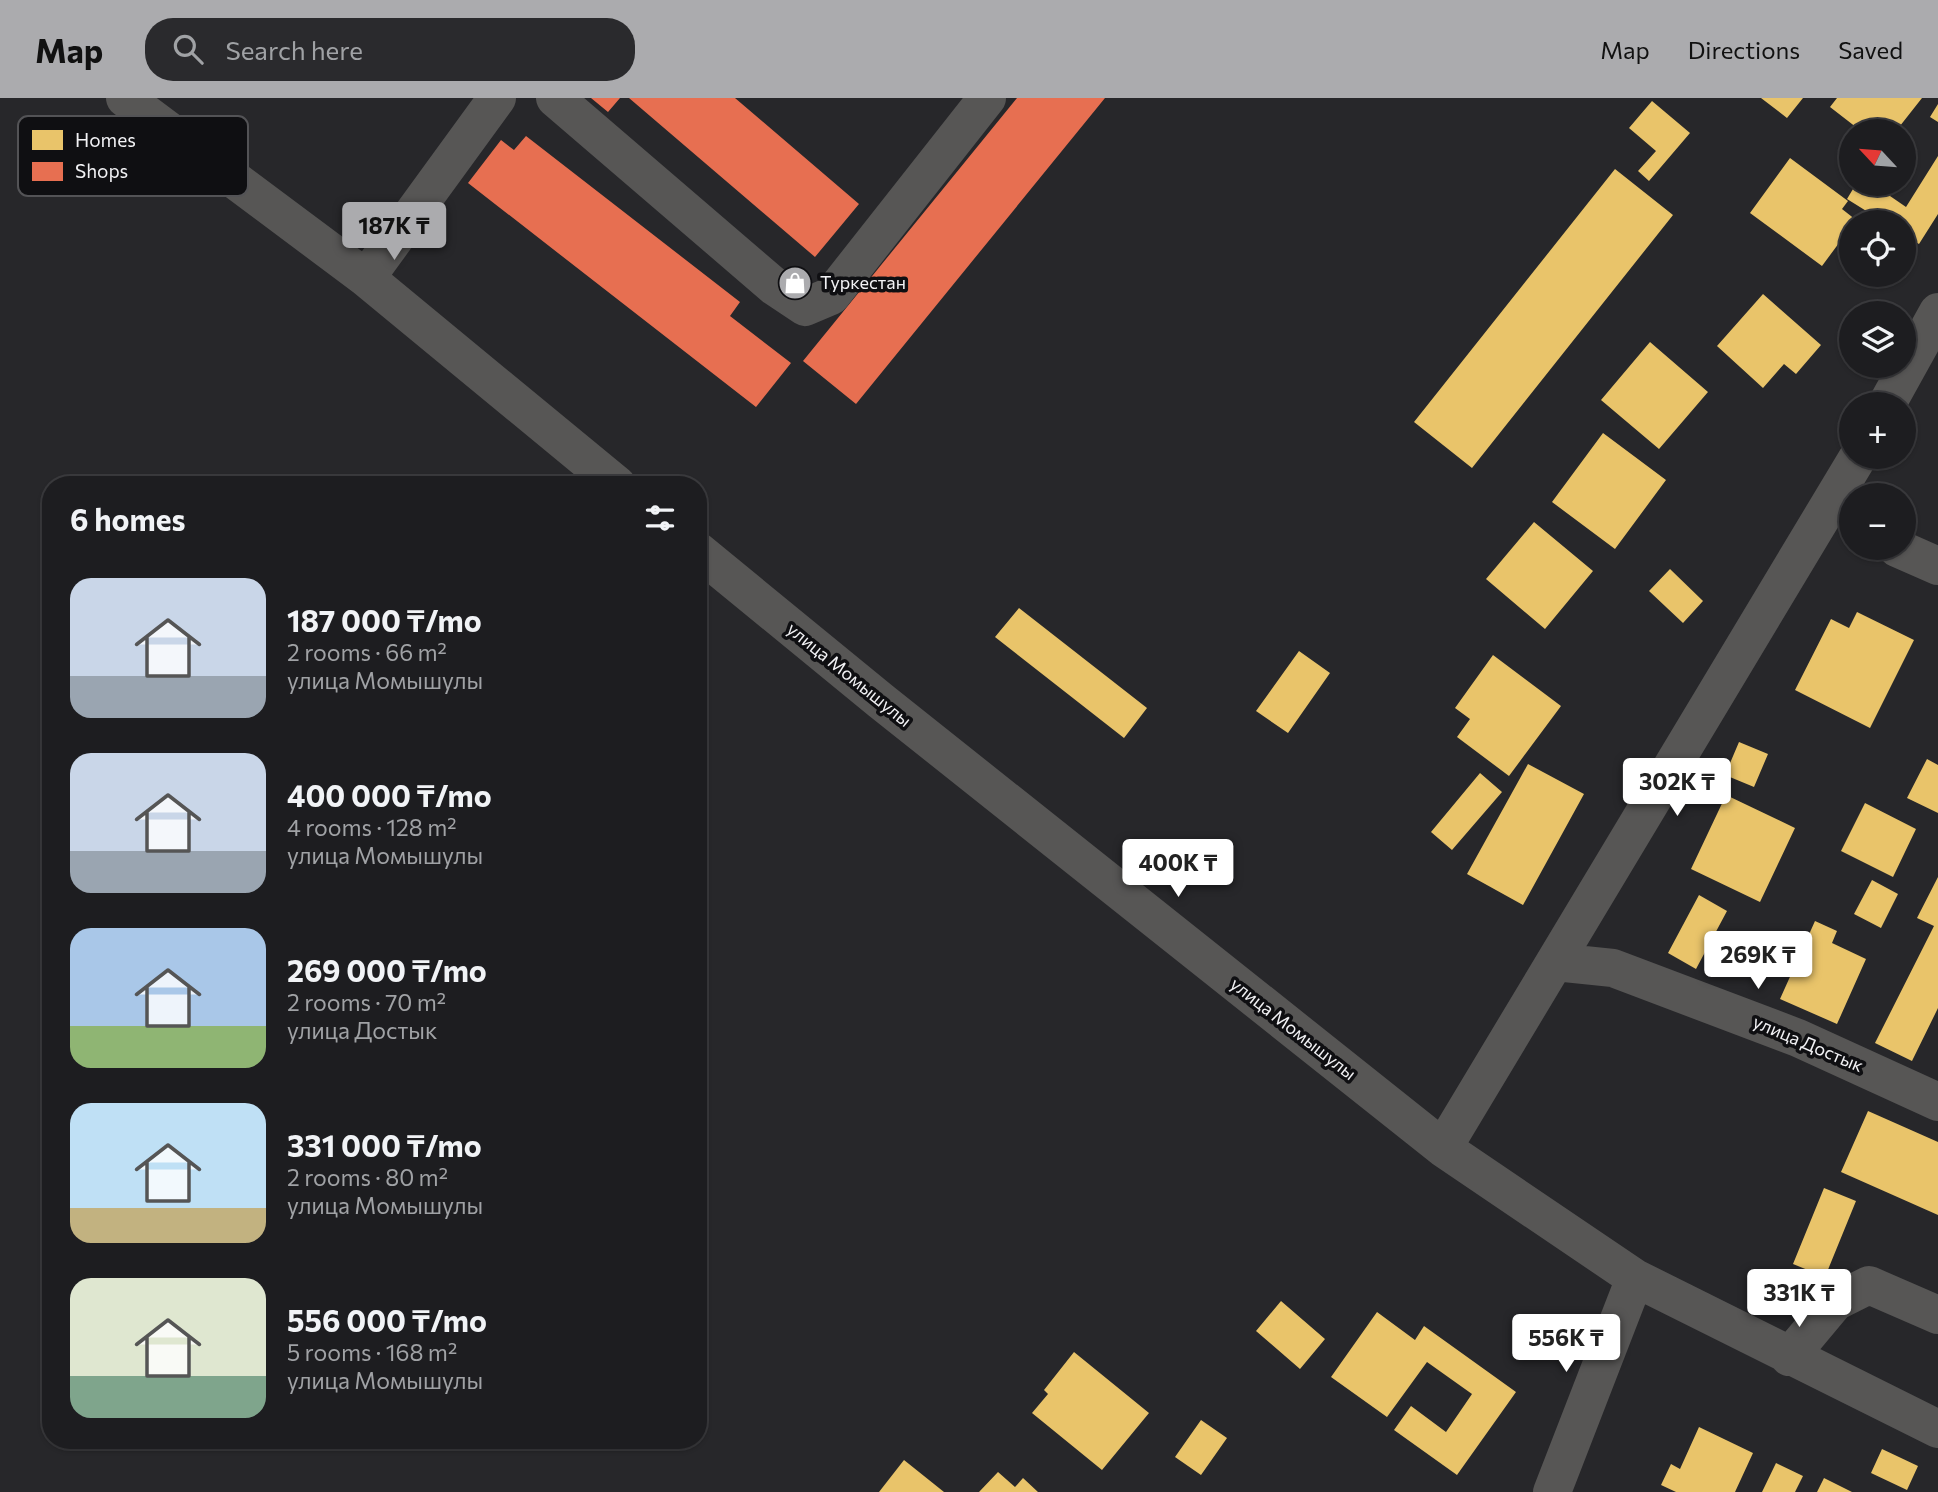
<!DOCTYPE html>
<html lang="en">
<head>
<meta charset="utf-8">
<style>
	:root { --surface:#1d1d20; --page:#2a2a2d; --text:#f1f3f6; --muted:#a0a2a5; --line:#3b3b3e; --accent:#ababae }
	body { margin:0; font-family:Commissioner,sans-serif; background:var(--page); color:var(--text); height:100vh; display:flex; flex-direction:column; font-size:26px; white-space:nowrap }
	* { box-sizing:border-box; margin:0 }
	p { font-size:23px; color:var(--muted) }
	.icon { flex:none; width:38px; height:38px; fill:none; stroke:currentColor; stroke-width:2; stroke-linecap:round; stroke-linejoin:round }
	.map { position:relative; flex:1; overflow:hidden }
	.panel { position:absolute; left:42px; top:378px; width:665px; height:973px; display:flex; flex-direction:column; background:var(--surface); border-radius:28px; box-shadow:0 2px 5px #0004,0 0 0 2px var(--line) }
	.panel>* { flex:none }
	.needle { width:46px; rotate:296deg }
	.fabs { position:absolute; left:1839px; top:21px; display:grid; gap:14px }
	.fabs a { display:grid; place-items:center; width:77px; height:77px; border-radius:50%; background:var(--surface); box-shadow:0 2px 5px #0004,0 0 0 2px var(--line); font-size:35px }
	.price { position:absolute; translate:-50% -60px; padding:0 16px; border-radius:7px; background:#fff; color:#222; font-size:23px; line-height:46px; filter:drop-shadow(0 2px 4px #0008) }
	.price::after { content:''; position:absolute; left:50%; top:42px; width:21px; height:16px; margin-left:-10px; background:inherit; clip-path:polygon(0 0,100% 0,50% 100%) }
	.price.current { background:var(--accent); color:#111 }
	ul { padding:0; list-style:none }
	li { display:flex; align-items:center; gap:21px; height:175px; padding:0 28px }
	li span { display:grid; place-items:center; flex:none; width:196px; height:140px; border-radius:21px; color:#555 }
	li>.icon { margin-inline-start:auto }
	span .icon { width:84px; height:84px; fill:#fffc; stroke-width:1 }
	li b { font-size:30px }
	h2 { display:flex; justify-content:space-between; align-items:center; height:84px; padding:0 28px; font-size:30px }
	header { display:flex; align-items:center; gap:42px; box-sizing:border-box; height:98px; padding:0 35px; background:var(--accent); color:#111 }
	header strong { font-size:33px }
	nav { display:flex; gap:38px; margin-inline-start:auto; font-size:24px }
	.search { width:490px; height:63px; background:var(--page); display:flex; align-items:center; gap:18px; box-sizing:border-box; padding:0 24px; border-radius:28px; color:var(--muted); font-size:26px }
	.map>svg:first-child { display:block }
</style>
</head>
<body>
<header>
<strong>Map</strong>
<div class="search"><svg class="icon" aria-label="search" viewBox="0 0 24 24"><circle cx="10" cy="10" r="6"/><path d="M15 15l6 6"/></svg>Search here</div>
<nav><a>Map</a><a>Directions</a><a>Saved</a></nav>
</header>
<div class="map">
<svg width="1938" height="1394" viewBox="0 0 1938 1394">
	<rect width="100%" height="100%" fill="#27272a"/>
	<path fill="#e9c46a" d="M1761 0H1803L1787 20Z
		M1837 0H1922L1896 33H1861L1830 9Z
		M1652 3 1690 35 1649 83 1638 73 1656 53 1629 30Z
		M1938 6V24L1930 19Z
		M1938 58V116L1919 146 1904 137V124H1884L1847 101 1856 86H1885L1894 91 1890 98 1906 109Z
		M1790 60 1848 103 1842 111 1856 122 1822 168 1750 115Z
		M1615 71 1673 117 1472 370 1414 324Z
		M1763 196 1821 247 1796 276 1784 266 1763 290 1717 248Z
		M1650 244 1708 294 1659 351 1601 302Z
		M1603 335 1666 382 1615 451 1552 404Z
		M1534 424 1593 473 1545 531 1486 481Z
		M1670 471 1703 503 1683 525 1649 493Z
		M1019 510 1147 610 1124 640 995 539Z
		M1857 514 1914 542 1870 630 1795 592 1831 521 1849 530Z
		M1299 553 1330 575 1288 635 1256 613Z
		M1493 557 1561 608 1509 678 1457 639 1470 621 1455 610Z
		M1739 644 1768 656 1754 689 1725 677Z
		M1927 661 1938 667V715L1907 700Z
		M1528 666 1584 696 1523 807 1467 776Z
		M1480 675 1502 694 1452 752 1431 734Z
		M1726 697 1795 730 1760 804 1691 771Z
		M1865 705 1916 731 1893 779 1841 753Z
		M1938 779V910L1912 963 1875 945 1934 828 1917 820Z
		M1872 782 1898 796 1881 830 1854 816Z
		M1699 797 1727 813 1696 871 1668 855Z
		M1815 823 1837 833 1832 845 1866 861 1837 926 1780 901Z
		M1868 1013 1938 1044V1117L1841 1074Z
		M1824 1090 1856 1103 1825 1179 1793 1166Z
		M1281 1203 1325 1241 1300 1271 1256 1233Z
		M1377 1214 1415 1242 1424 1228 1516 1294 1457 1377 1394 1332 1411 1308 1446 1334 1472 1296 1427 1264 1387 1319 1331 1279Z
		M1074 1254 1149 1315 1102 1372 1032 1315 1048 1296 1044 1292Z
		M1201 1322 1227 1340 1201 1377 1175 1359Z
		M1699 1329 1753 1355 1735 1394H1676L1661 1387 1671 1366 1680 1371Z
		M1882 1351 1918 1368 1907 1392 1871 1375Z
		M904 1362 944 1394H879Z
		M1776 1365 1803 1378 1795 1394H1762Z
		M998 1374 1015 1389 1023 1380 1038 1394H979Z
		M1824 1380 1852 1394H1817Z"/>
	<path fill="#e76f51" d="M591 0H620L608 14Z
		M629 0H735L859 106 815 159Z
		M1017 0H1105L856 306 803 263Z
		M526 38 740 204 730 218 791 265 756 309 468 85 501 42 514 52Z"/>
	<g fill="none" stroke-linecap="round" stroke-linejoin="round">
		<path stroke="#575655" stroke-width="38" d="M125 0 366 180 617 387
			M555 0 775 189 805 209 831 198 987 0
			M366 180 497 0
			M1887 306 1938 214
			M1897 450 1938 468
			M698 453 881 603 1443 1050 1635 1180 1938 1331
			M1555 864 1613 870 1798 940 1938 1004
			M1443 1050 1858 359
			M1789 1259 1835 1204 1869 1187 1938 1217
			M1552 1394 1635 1180"/>
	</g>
	<defs>
		<symbol id="shop-disc" viewBox="-11 -11 22 22"><circle r="9.5" fill="#ababae" stroke="#0f0f12"/><path d="M-5-2.5h2.3a2.7 3.5 0 0 1 5.4 0H5L5.5 6h-11ZM-1.5-2.5h3a1.5 2.3 0 0 0-3 0Z" fill="#fff"/></symbol>
	</defs>
	<g fill-rule="evenodd">
		<use href="#shop-disc" x="776" y="166" width="38" height="38"/>
	</g>
	<g text-anchor="middle" stroke-width="7" stroke-linejoin="round" paint-order="stroke">
		<g font-size="18" fill="#f2f2f5" stroke="#0f0f12" text-anchor="start">
			<text x="820" y="191">Туркестан</text>
		</g>
		<g font-size="18" fill="#f2f2f5" stroke="#0f0f12">
			<text transform="translate(849 577) rotate(39)" y="6">улица Момышулы</text>
			<text transform="translate(1293 931) rotate(38)" y="6">улица Момышулы</text>
			<text transform="translate(1808 946) rotate(23)" y="6">улица Достык</text>
		</g>
	</g>
	<rect x="18" y="18" width="230" height="80" rx="10" fill="#0f0f12" stroke="#535356" stroke-width="2"/>
	<rect x="32" y="32" width="31" height="20" fill="#e9c46a"/>
	<rect x="32" y="64" width="31" height="19" fill="#e76f51"/>
	<g font-size="19" fill="#f2f2f5">
		<text x="75" y="49">Homes</text>
		<text x="75" y="80">Shops</text>
	</g>
</svg>
<div class="fabs">
<a><svg class="needle" viewBox="-14 -14 28 28"><path d="M0-13l5 13h-10z" fill="#e53935"/><path d="M0 13l5-13h-10z" fill="#a0a2a5"/></svg></a>
<a><svg class="icon" aria-label="locate" viewBox="0 0 24 24"><circle cx="12" cy="12" r="6"/><path d="M12 2v4M12 18v4M2 12h4M18 12h4"/></svg></a>
<a><svg class="icon" aria-label="layers" viewBox="0 0 24 24"><path d="M12 4l9 5-9 5-9-5zM3 14l9 5 9-5"/></svg></a>
<a>+</a>
<a>−</a>
</div>
<b class="price current" style="left:394px;top:164px">187K ₸</b>
<b class="price" style="left:1677px;top:720px">302K ₸</b>
<b class="price" style="left:1178px;top:801px">400K ₸</b>
<b class="price" style="left:1758px;top:893px">269K ₸</b>
<b class="price" style="left:1799px;top:1231px">331K ₸</b>
<b class="price" style="left:1566px;top:1276px">556K ₸</b>
<section class="panel">
<h2>6 homes<svg class="icon" aria-label="filters" viewBox="0 0 24 24"><path d="M4 7h16M4 17h16"/><circle cx="9" cy="7" r="2"/><circle cx="15" cy="17" r="2"/></svg></h2>
<ul>
<li><span style="background:linear-gradient(#c9d6e8 70%,#9aa5b1 0)"><svg class="icon" aria-label="home" viewBox="0 0 24 24"><path d="M3 11l9-7 9 7M6 9v11h12V9"/></svg></span><div><b>187 000 ₸/mo</b><p>2 rooms · 66 m²</p><p>улица Момышулы</p></div></li>
<li><span style="background:linear-gradient(#c9d6e8 70%,#9aa5b1 0)"><svg class="icon" aria-label="home" viewBox="0 0 24 24"><path d="M3 11l9-7 9 7M6 9v11h12V9"/></svg></span><div><b>400 000 ₸/mo</b><p>4 rooms · 128 m²</p><p>улица Момышулы</p></div></li>
<li><span style="background:linear-gradient(#a9c7e8 70%,#8fb573 0)"><svg class="icon" aria-label="home" viewBox="0 0 24 24"><path d="M3 11l9-7 9 7M6 9v11h12V9"/></svg></span><div><b>269 000 ₸/mo</b><p>2 rooms · 70 m²</p><p>улица Достык</p></div></li>
<li><span style="background:linear-gradient(#bfe0f5 75%,#c2b280 0)"><svg class="icon" aria-label="home" viewBox="0 0 24 24"><path d="M3 11l9-7 9 7M6 9v11h12V9"/></svg></span><div><b>331 000 ₸/mo</b><p>2 rooms · 80 m²</p><p>улица Момышулы</p></div></li>
<li><span style="background:linear-gradient(#dfe7d0 70%,#7fa58c 0)"><svg class="icon" aria-label="home" viewBox="0 0 24 24"><path d="M3 11l9-7 9 7M6 9v11h12V9"/></svg></span><div><b>556 000 ₸/mo</b><p>5 rooms · 168 m²</p><p>улица Момышулы</p></div></li>
</ul>
</section>
</div>
</body>
</html>
